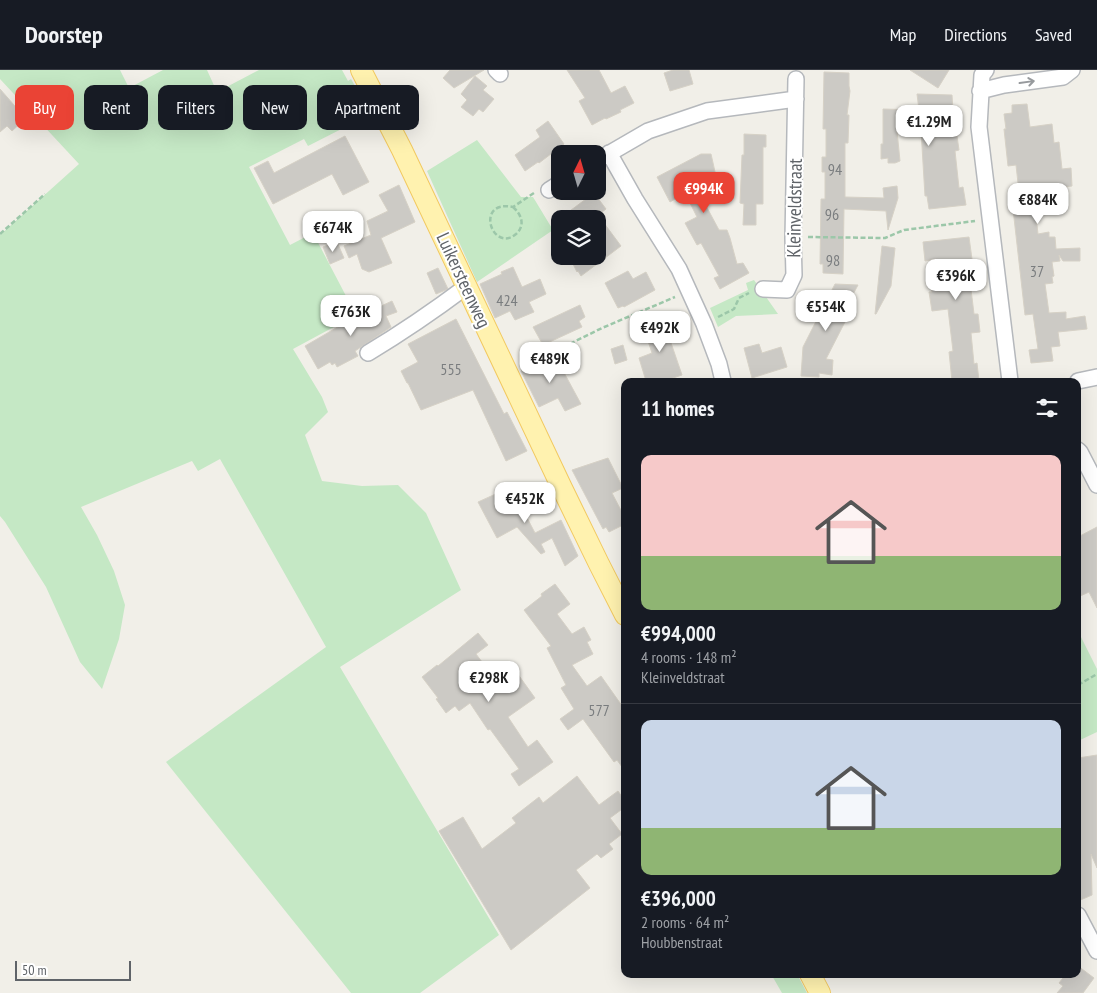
<!DOCTYPE html>
<html lang="en">
<head>
<meta charset="utf-8">
<style>
	:root { --surface:#171b24; --page:#242831; --text:#f1f3f6; --muted:#9ea1a6; --line:#363941; --accent:#ea4335 }
	body { margin:0; font-family:"PT Sans Narrow",sans-serif; background:var(--page); color:var(--text); height:100vh; display:flex; flex-direction:column; font-size:19px; white-space:nowrap }
	* { box-sizing:border-box; margin:0 }
	p { font-size:16px; color:var(--muted) }
	.icon { flex:none; width:28px; height:28px; fill:none; stroke:currentColor; stroke-width:2; stroke-linecap:round; stroke-linejoin:round }
	.map { position:relative; flex:1; overflow:hidden }
	.side { position:absolute; left:621px; top:308px; width:460px; height:600px; display:flex; flex-direction:column; background:var(--surface); border-radius:10px; box-shadow:0 5px 20px #0002 }
	.side>* { flex:none }
	.guide { position:absolute; left:15px; top:15px; width:475px; height:45px; display:flex; gap:10px }
	.needle { width:32px; rotate:5deg }
	.controls { position:absolute; left:551px; top:75px; display:grid; gap:10px }
	.controls a { display:grid; place-items:center; width:55px; height:55px; border-radius:10px; background:var(--surface); box-shadow:0 5px 20px #0002; font-size:25px }
	.scale { position:absolute; left:15px; bottom:12px; width:116px; box-sizing:border-box; padding-left:5px; border:2px solid #5f6368; border-top:0; font-size:14px; line-height:18px; white-space:nowrap; color:#5f6368; -webkit-text-stroke:4px #fff; paint-order:stroke }
	.price { position:absolute; translate:-50% -42px; padding:0 11px; border-radius:10px; background:#fff; color:#222; font-size:16px; line-height:32px; filter:drop-shadow(0 1px 2px #0008) }
	.price::after { content:''; position:absolute; left:50%; top:30px; width:15px; height:11px; margin-left:-8px; background:inherit; clip-path:polygon(0 0,100% 0,50% 100%) }
	.price.on { background:var(--accent); color:#fff }
	ul { padding:0; list-style:none }
	li { display:grid; align-content:center; gap:10px; height:265px; padding:0 20px }
	li+li { border-top:1px solid var(--line) }
	li span { display:grid; place-items:center; height:155px; border-radius:10px; color:#555 }
	li>.icon { margin-inline-start:auto }
	span .icon { width:90px; height:90px; fill:#fffc; stroke-width:1 }
	li b { font-size:21px }
	h2 { display:flex; justify-content:space-between; align-items:center; height:60px; padding:0 20px; font-size:21px }
	.chip { padding:0 18px; border-radius:10px; background:var(--surface); box-shadow:0 5px 20px #0002; font-size:18px; line-height:45px }
	.chip.on { background:var(--accent); color:#fff }
	header { display:flex; align-items:center; gap:30px; box-sizing:border-box; height:70px; padding:0 25px; background:var(--surface); border-bottom:1px solid var(--line) }
	header strong { font-size:24px }
	nav { display:flex; gap:28px; margin-inline-start:auto; font-size:18px }
	.map>svg:first-child { display:block }
</style>
</head>
<body>
<header>
<strong>Doorstep</strong>
<nav><a>Map</a><a>Directions</a><a>Saved</a></nav>
</header>
<div class="map">
<svg width="1097" height="923" viewBox="0 0 1097 923">
	<rect width="100%" height="100%" fill="#f1efe8"/>
	<path fill="#c5e8c5" d="M0 0H120L129 18 163 0H207L217 22 259 0H342L348 11 351 9 371 44 308 76 304 69 249 97 290 175 313 163 356 245 293 279 322 327 328 342 305 365 322 411 362 416 398 415 426 443 461 520 340 597 499 865 420 923H351L166 692 326 577 220 389 198 401 192 391 81 437 97 465 114 501 125 535 119 569 102 619 80 592 46 517 5 452 0 446V165L79 94 0 9Z
		M477 70 521 127H533L553 160 477 212 427 101Z
		M754 210 778 244 736 246 718 257 710 238 748 220 746 213Z
		M1078 561 1097 599V662L1078 671Z
		M771 904H797L807 923H782Z"/>
	<path fill="#cccac5" stroke="#d6d1c6" d="M450 0H484L454 18 443 8Z
		M567 0H599L611 23 625 16 634 33 620 40 621 42 606 49 605 48 592 55 579 31 585 28Z
		M673 0H689L693 14 670 21 664 3Z
		M910 0H949L938 18Z
		M824 2 849 3V16L850 21 847 45H849L848 73H845V127L884 128 883 118 897 116 898 128 888 160 886 141 844 139 843 204 823 203V194H820L821 129H825V102H822V87H826V59H823Z
		M475 6 487 16 483 20 494 29 483 42 479 39 473 46 461 37 467 30 461 24Z
		M0 19 21 43 19 45 24 50 12 61 7 56 0 62Z
		M917 24 952 25 953 41H950L953 66H957L959 80 955 81 959 118 963 117 966 135 929 139 927 126H925L921 60 897 61 900 91 895 93H888V88L881 89V74H883V39L919 40Z
		M1027 34 1030 57 1052 54 1054 73 1059 72 1062 99 1071 98 1072 116 1050 119V124L1042 125V127L1034 128 1038 164 1049 162V167H1055L1056 179 1080 178V191H1063L1059 185 1060 191 1052 192 1054 206 1052 207 1053 213 1045 214 1049 243 1066 242V249L1085 246 1087 259 1058 262 1060 276 1051 277 1053 291 1031 293 1029 280 1038 279 1033 244 1025 245 1013 139 1012 132 1020 131 1016 95 1008 96 1004 59H1006L1004 44 1012 43V35Z
		M548 51 564 74 539 93 538 92 525 101 515 85 540 67 536 60Z
		M744 64 766 65V77H763V134H756V155H743L744 134 740 133 742 85H744Z
		M345 66 369 112 343 125 332 104 273 134 254 98 268 91 274 103Z
		M701 84H711L720 124 704 132 719 160H727L730 168 737 194 743 193 749 203 720 219 714 208 719 206 701 173 697 175 685 153 697 147 685 123 670 132 657 107Z
		M399 115 415 152 381 168 392 193 369 202 362 199 357 184 349 188 344 176 371 165 367 151 388 141 379 125Z
		M594 123 606 139 598 145 621 176 581 206 578 201 577 202 569 186H598V145L593 149H559Z
		M969 167 975 211H970L974 244H978L980 262 971 263 974 294 977 293 979 311H952L949 282 953 281 948 239 932 241 929 222H932L931 215 940 214 936 189 925 191 923 172Z
		M337 172 344 188 330 194 323 177Z
		M882 176 895 178 891 216 876 244H875Z
		M513 197 522 217 540 209 546 224 529 232 534 242 515 250 510 241 495 248 480 214 502 204 501 202Z
		M438 198 448 219 436 224 427 203Z
		M628 201 633 209 646 202 655 220 624 237 623 236 618 238 605 213Z
		M835 214 858 215 843 243 848 246 826 289 833 290 832 305 819 303V307L801 306 803 277Z
		M392 231 397 242 386 246 391 257 355 281 358 286 337 297 335 293 332 295 330 292 318 299 305 276 369 239 378 235 379 237Z
		M580 235 585 247 579 251 582 257 543 275 533 257Z
		M669 247 675 265 669 267 682 305 664 311H646L639 288 652 283 643 256Z
		M456 249 504 344 507 342 527 381 506 391 473 320 421 340 408 313H407L401 301 418 292 408 274Z
		M759 274 762 283 781 277 787 297 752 308 744 278Z
		M623 275 627 290 615 294 611 279Z
		M555 286 581 334 565 341 558 328 539 337 521 301Z
		M608 388 623 418 612 423 625 448V454L609 462 606 457 603 459 572 400Z
		M511 417 535 463 561 450 578 486 565 496 552 468 541 474 545 482 541 484 517 457 497 468 478 432Z
		M1097 457V538L1089 522 1078 527V467Z
		M555 514 570 534 557 544 572 564 584 557 591 570 587 572 593 584 572 595 587 616 601 606 625 640V701L617 690 614 692 583 649 568 660 560 649 574 639 561 618 566 615 547 578 551 576 524 540 542 526 541 524Z
		M478 563 488 575 476 584 494 608 512 596 535 628 508 647 528 677 537 670 553 692 519 716 511 704 519 699 490 659 488 660 470 633 459 641 455 636 446 643 436 629 438 628 422 607 437 595 438 596Z
		M1097 685V798L1091 784 1092 825 1078 831V688Z
		M577 706 599 735 618 721 625 731V737L610 748 622 764 609 774 613 779 601 788 597 784 576 800 590 818 511 880 439 761 463 747 482 779 516 753 512 748 539 727 543 733Z
		M1078 896 1094 908 1083 923H1057L1063 916 1059 913 1066 904H1078Z"/>
	<g fill="none" stroke-linecap="round" stroke-linejoin="round">
		<defs>
			<path id="minor" d="M496 0 500 4
				M986 0 982 5 979 57 1010 311
				M980 21 1004 15 1063 7 1072 0
				M609 83 635 129 679 199 704 254 719 294 723 311
				M598 90 648 61 707 41 796 29
				M549 120 560 113
				M763 219 787 220 794 205 793 168 796 9
				M368 283C403 262 435 240 467 216
				M1078 311 1097 307
				M1078 380 1080 382 1097 415
				M1078 845 1097 881"/>
			<path id="major" d="M361 0 402 80 561 416 599 494 625 545
				M810 904 820 923"/>
		</defs>
		<use href="#minor" stroke="#b5b8bc" stroke-width="18"/>
		<use href="#major" stroke="#f2c960" stroke-width="22"/>
		<path stroke="#9cc7a9" stroke-width="2.5" stroke-dasharray="5 2.5" stroke-linecap="butt" d="M513 137C521 144 526 155 516 164 492 184 474 129 513 137L534 123
			M0 164 45 124
			M808 167 885 168 904 160 975 151
			M718 247 734 239 739 228 749 223
			M523 297 602 258 675 227
			M1078 615 1097 604"/>
		<use href="#minor" stroke="#fff" stroke-width="15"/>
		<use href="#major" stroke="#fff2af" stroke-width="20"/>
	</g>
	<defs><path id="oneway-shaft" d="M-6 0H5M1.5-3L5.5 0L1.5 3" fill="none" stroke-width="1.6" stroke-linecap="round" stroke-linejoin="round" transform="scale(1.25)"/></defs>
	<use stroke="#979a9d" href="#oneway-shaft" transform="translate(1027 12) rotate(-8)"/>
	<g text-anchor="middle" stroke-width="4" stroke-linejoin="round" paint-order="stroke">
		<g font-size="16" fill="#7a7d7f">
			<text x="835" y="105">94</text>
			<text x="832" y="150">96</text>
			<text x="833" y="196">98</text>
			<text x="1037" y="207">37</text>
			<text x="507" y="236">424</text>
			<text x="451" y="305">555</text>
			<text x="599" y="646">577</text>
		</g>
		<g font-size="19" fill="#5f6368" stroke="#fff">
			<text transform="translate(794 138) rotate(-89)" y="7">Kleinveldstraat</text>
			<text transform="translate(464 210) rotate(65)" y="7">Luikersteenweg</text>
		</g>
	</g>
</svg>
<div class="controls">
<a><svg class="needle" viewBox="-14 -14 28 28"><path d="M0-13l5 13h-10z" fill="#e53935"/><path d="M0 13l5-13h-10z" fill="#9ea1a6"/></svg></a>
<a><svg class="icon" aria-label="layers" viewBox="0 0 24 24"><path d="M12 4l9 5-9 5-9-5zM3 14l9 5 9-5"/></svg></a>
</div>
<div class="scale">50 m</div>
<b class="price" style="left:929px;top:77px">€1.29M</b>
<b class="price on" style="left:704px;top:144px">€994K</b>
<b class="price" style="left:1038px;top:155px">€884K</b>
<b class="price" style="left:333px;top:183px">€674K</b>
<b class="price" style="left:956px;top:231px">€396K</b>
<b class="price" style="left:826px;top:262px">€554K</b>
<b class="price" style="left:351px;top:267px">€763K</b>
<b class="price" style="left:660px;top:283px">€492K</b>
<b class="price" style="left:550px;top:314px">€489K</b>
<b class="price" style="left:525px;top:454px">€452K</b>
<b class="price" style="left:489px;top:633px">€298K</b>
<div class="guide">
<a class="chip on">Buy</a>
<a class="chip">Rent</a>
<a class="chip">Filters</a>
<a class="chip">New</a>
<a class="chip">Apartment</a>
</div>
<section class="side">
<h2>11 homes<svg class="icon" aria-label="filters" viewBox="0 0 24 24"><path d="M4 7h16M4 17h16"/><circle cx="9" cy="7" r="2"/><circle cx="15" cy="17" r="2"/></svg></h2>
<ul>
<li><span style="background:linear-gradient(#f6c9c9 65%,#8fb573 0)"><svg class="icon" aria-label="home" viewBox="0 0 24 24"><path d="M3 11l9-7 9 7M6 9v11h12V9"/></svg></span><div><b>€994,000</b><p>4 rooms · 148 m²</p><p>Kleinveldstraat</p></div></li>
<li><span style="background:linear-gradient(#c9d6e8 70%,#8fb573 0)"><svg class="icon" aria-label="home" viewBox="0 0 24 24"><path d="M3 11l9-7 9 7M6 9v11h12V9"/></svg></span><div><b>€396,000</b><p>2 rooms · 64 m²</p><p>Houbbenstraat</p></div></li>
</ul>
</section>
</div>
</body>
</html>
